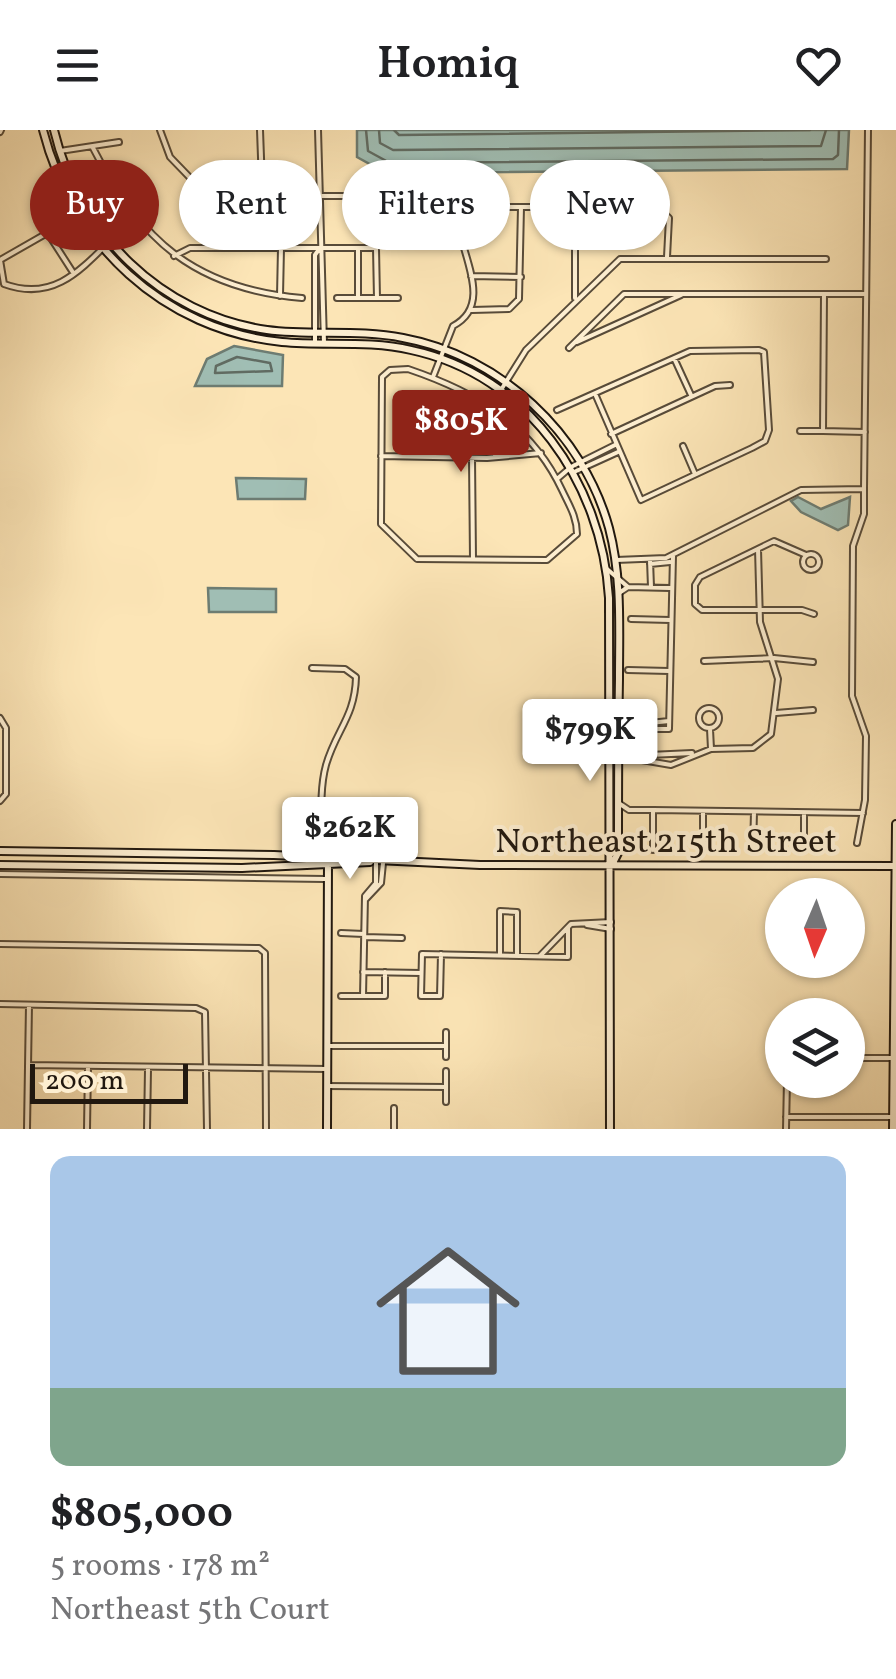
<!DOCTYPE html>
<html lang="en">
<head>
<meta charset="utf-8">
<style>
	:root { --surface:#fff; --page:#f2f2f2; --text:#202124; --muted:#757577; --accent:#8f2418 }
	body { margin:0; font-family:Vollkorn,serif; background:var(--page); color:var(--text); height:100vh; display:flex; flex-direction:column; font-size:38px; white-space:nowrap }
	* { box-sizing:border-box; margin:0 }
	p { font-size:32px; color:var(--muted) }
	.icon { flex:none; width:55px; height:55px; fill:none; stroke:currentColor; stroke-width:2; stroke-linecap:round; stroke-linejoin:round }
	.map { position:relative; height:999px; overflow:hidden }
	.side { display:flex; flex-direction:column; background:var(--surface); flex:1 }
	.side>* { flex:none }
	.guide { position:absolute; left:30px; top:30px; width:838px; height:90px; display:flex; gap:20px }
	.needle { width:65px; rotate:182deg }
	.tools { position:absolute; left:765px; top:748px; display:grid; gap:20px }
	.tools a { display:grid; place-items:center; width:100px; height:100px; border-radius:50%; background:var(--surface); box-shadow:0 2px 8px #0004; font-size:50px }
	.scale { position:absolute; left:30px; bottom:25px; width:158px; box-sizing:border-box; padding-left:10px; border:5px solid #21180f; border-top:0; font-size:28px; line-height:35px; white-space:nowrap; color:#21180f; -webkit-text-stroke:8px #fdeed0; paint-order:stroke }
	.price { position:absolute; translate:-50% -85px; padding:0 22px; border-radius:10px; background:#fff; color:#222; font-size:32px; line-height:65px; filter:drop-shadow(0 2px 5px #0008) }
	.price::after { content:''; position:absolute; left:50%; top:60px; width:30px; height:22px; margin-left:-15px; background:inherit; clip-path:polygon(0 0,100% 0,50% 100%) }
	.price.selected { background:var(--accent); color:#fff }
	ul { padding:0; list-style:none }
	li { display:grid; align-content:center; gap:20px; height:530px; padding:0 50px }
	li span { display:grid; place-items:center; height:310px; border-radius:20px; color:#555 }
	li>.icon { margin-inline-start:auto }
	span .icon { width:180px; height:180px; fill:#fffc; stroke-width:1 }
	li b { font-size:42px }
	.chip { padding:0 35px; border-radius:45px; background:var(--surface); box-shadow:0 2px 8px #0004; font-size:35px; line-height:90px }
	.chip.selected { background:var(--accent); color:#fff }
	header { display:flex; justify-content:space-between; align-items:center; height:130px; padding:0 50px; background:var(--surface); font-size:45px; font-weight:600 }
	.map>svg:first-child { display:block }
</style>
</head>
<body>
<header><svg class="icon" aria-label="menu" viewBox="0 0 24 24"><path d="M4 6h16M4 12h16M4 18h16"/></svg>Homiq<svg class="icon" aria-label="heart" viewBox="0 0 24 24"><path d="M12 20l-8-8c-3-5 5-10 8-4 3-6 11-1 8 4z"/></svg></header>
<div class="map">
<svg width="896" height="999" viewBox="0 0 896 999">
	<rect width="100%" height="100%" fill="#fce5b6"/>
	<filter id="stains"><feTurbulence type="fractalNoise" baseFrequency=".002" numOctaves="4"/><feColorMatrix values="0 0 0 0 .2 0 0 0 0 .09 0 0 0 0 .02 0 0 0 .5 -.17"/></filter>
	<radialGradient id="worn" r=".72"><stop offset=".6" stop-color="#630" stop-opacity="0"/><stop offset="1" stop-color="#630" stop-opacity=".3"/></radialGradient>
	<path fill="#a0beb4" stroke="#6d7c72" stroke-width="2.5" d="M357 0H849L847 39 386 43 357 27Z
		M234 216 283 225 282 256H195L207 229Z
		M236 348 306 349 305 369H238Z
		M798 367 821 379 850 367 848 395 838 400 801 382 791 371Z
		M208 458 276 459V482H209Z"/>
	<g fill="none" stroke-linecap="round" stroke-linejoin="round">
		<path stroke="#606b62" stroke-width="2.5" d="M366 0 368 21 390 33 833 29 838 25 839 0
			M379 0 380 13 393 20 821 16 826 0
			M394 0 399 5 810 0
			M237 227 270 233 272 241 215 243 216 236Z"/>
		<defs>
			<path id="street" d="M160 0 170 27 198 56 307 55
				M260 0 262 55
				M318 0 324 213
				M0 2 1 0
				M93 18C140 111 196 159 302 168
				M60 21 119 12
				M320 66H375
				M557 73 575 74V84
				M47 102 74 144
				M358 118V168
				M174 126 190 118H376L377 168
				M0 130 4 154C51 171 77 144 109 112
				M0 130 70 90
				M471 146 521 147
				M824 164 823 301 865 302
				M280 166 281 118
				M337 168H398
				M575 168V84L664 83 669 88 667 127
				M472 180 509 179 519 169 521 77
				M315 212V125L320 118
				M577 212 681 165
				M569 218 624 164H866
				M674 228 691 265
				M408 239C476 262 531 294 562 360 569 375 577 387 577 404L547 430 417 429 381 394 382 247 390 240Z
				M433 247 453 196C497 173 456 118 457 82L465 77H544
				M501 260 526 220 620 129H826
				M557 280 690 221 759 220 764 222 769 300 765 311 752 318 641 370 596 266
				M800 301H823
				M611 304 715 256 730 255
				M683 316 695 344
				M381 326 487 328 541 323
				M495 326 513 293
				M472 328 473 429
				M574 342 618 322
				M557 349 571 337 615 315
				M803 432a8 8 0 1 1 16 0a8 8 0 1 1-16 0Z
				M806 425 774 411 700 447 695 455V474L702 480H802L814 484
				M616 430 666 428 801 360 864 359 868 0
				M650 430 651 457
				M650 434 670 432
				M607 439 628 457
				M619 463 628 457 670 458
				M631 489 670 490
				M704 531 774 528 813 532
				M312 538 345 539 356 547C355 587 336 600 326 635 318 664 323 699 322 729
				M628 540 669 541
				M699 588a10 10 0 1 1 20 0a10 10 0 1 1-20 0Z
				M776 583 813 580
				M0 588 6 598V664L0 671
				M669 591 630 595 633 599H669L673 426
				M710 599 711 619
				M628 626 692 623
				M624 627 671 635 711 619 753 618 771 604 778 549 760 492 758 419
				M620 674 629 680H653
				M857 713 865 670 866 606 852 566 853 416 864 384V359
				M703 718V682
				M804 719V683
				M653 720V680L863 683
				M753 720 754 682
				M0 744 325 749
				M365 770 381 753 383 733
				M587 795 611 799
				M341 803 364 804
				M364 807 402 808
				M0 814 259 818 265 823 266 999
				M441 824 440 866H421L422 824 568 827V798
				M500 825V781L517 782V826
				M540 826 571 794 611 792
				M363 842 421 843
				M341 866H385V842
				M363 866 365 766 376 753V731
				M0 874 196 878 205 882 207 999
				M327 916H446
				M446 927V902
				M848 928H893
				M28 935 327 939
				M327 956 446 957
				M446 972V941
				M786 987H891
				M27 999 29 875
				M87 999 88 936
				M147 999 148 939
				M394 999V978
				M786 999 787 950"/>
			<path id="secondary" d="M43 0C72 114 163 200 282 212 325 216 368 210 411 220 528 245 602 353 609 468L610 999
				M54 0C78 102 161 185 267 200 312 206 358 199 403 208 500 226 583 303 609 398 622 447 619 498 619 549 618 607 618 665 618 723L613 733
				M0 721 274 725 480 735 896 736
				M0 735 242 738 370 732
				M327 999 328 730
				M893 999 896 694"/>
		</defs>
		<use href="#street" stroke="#584b39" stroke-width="8"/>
		<use href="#secondary" stroke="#21180f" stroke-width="10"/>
		<use href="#street" stroke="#fdeed0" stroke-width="4"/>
		<use href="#secondary" stroke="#fdeed0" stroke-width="6"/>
	</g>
	<g text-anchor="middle" stroke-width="8" stroke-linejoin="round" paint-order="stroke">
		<g font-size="35" fill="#21180f" stroke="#fdeed0">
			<text x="666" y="722">Northeast 215th Street</text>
		</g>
	</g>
	<rect width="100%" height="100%" filter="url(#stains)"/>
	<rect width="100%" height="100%" fill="url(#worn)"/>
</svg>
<div class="tools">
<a><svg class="needle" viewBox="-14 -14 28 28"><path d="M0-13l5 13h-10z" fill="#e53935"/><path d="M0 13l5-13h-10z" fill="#757577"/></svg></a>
<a><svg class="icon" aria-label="layers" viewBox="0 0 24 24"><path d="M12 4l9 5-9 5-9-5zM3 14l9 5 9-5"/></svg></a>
</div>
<div class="scale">200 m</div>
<b class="price selected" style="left:461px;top:345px">$805K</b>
<b class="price" style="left:590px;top:654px">$799K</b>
<b class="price" style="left:350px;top:752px">$262K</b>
<div class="guide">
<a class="chip selected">Buy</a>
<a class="chip">Rent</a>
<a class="chip">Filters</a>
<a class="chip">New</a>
</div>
</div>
<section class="side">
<ul>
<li><span style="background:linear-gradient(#a9c7e8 75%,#7fa58c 0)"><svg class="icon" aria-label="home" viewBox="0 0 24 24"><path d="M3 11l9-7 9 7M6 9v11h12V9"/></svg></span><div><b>$805,000</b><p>5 rooms · 178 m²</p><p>Northeast 5th Court</p></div></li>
</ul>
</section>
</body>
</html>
